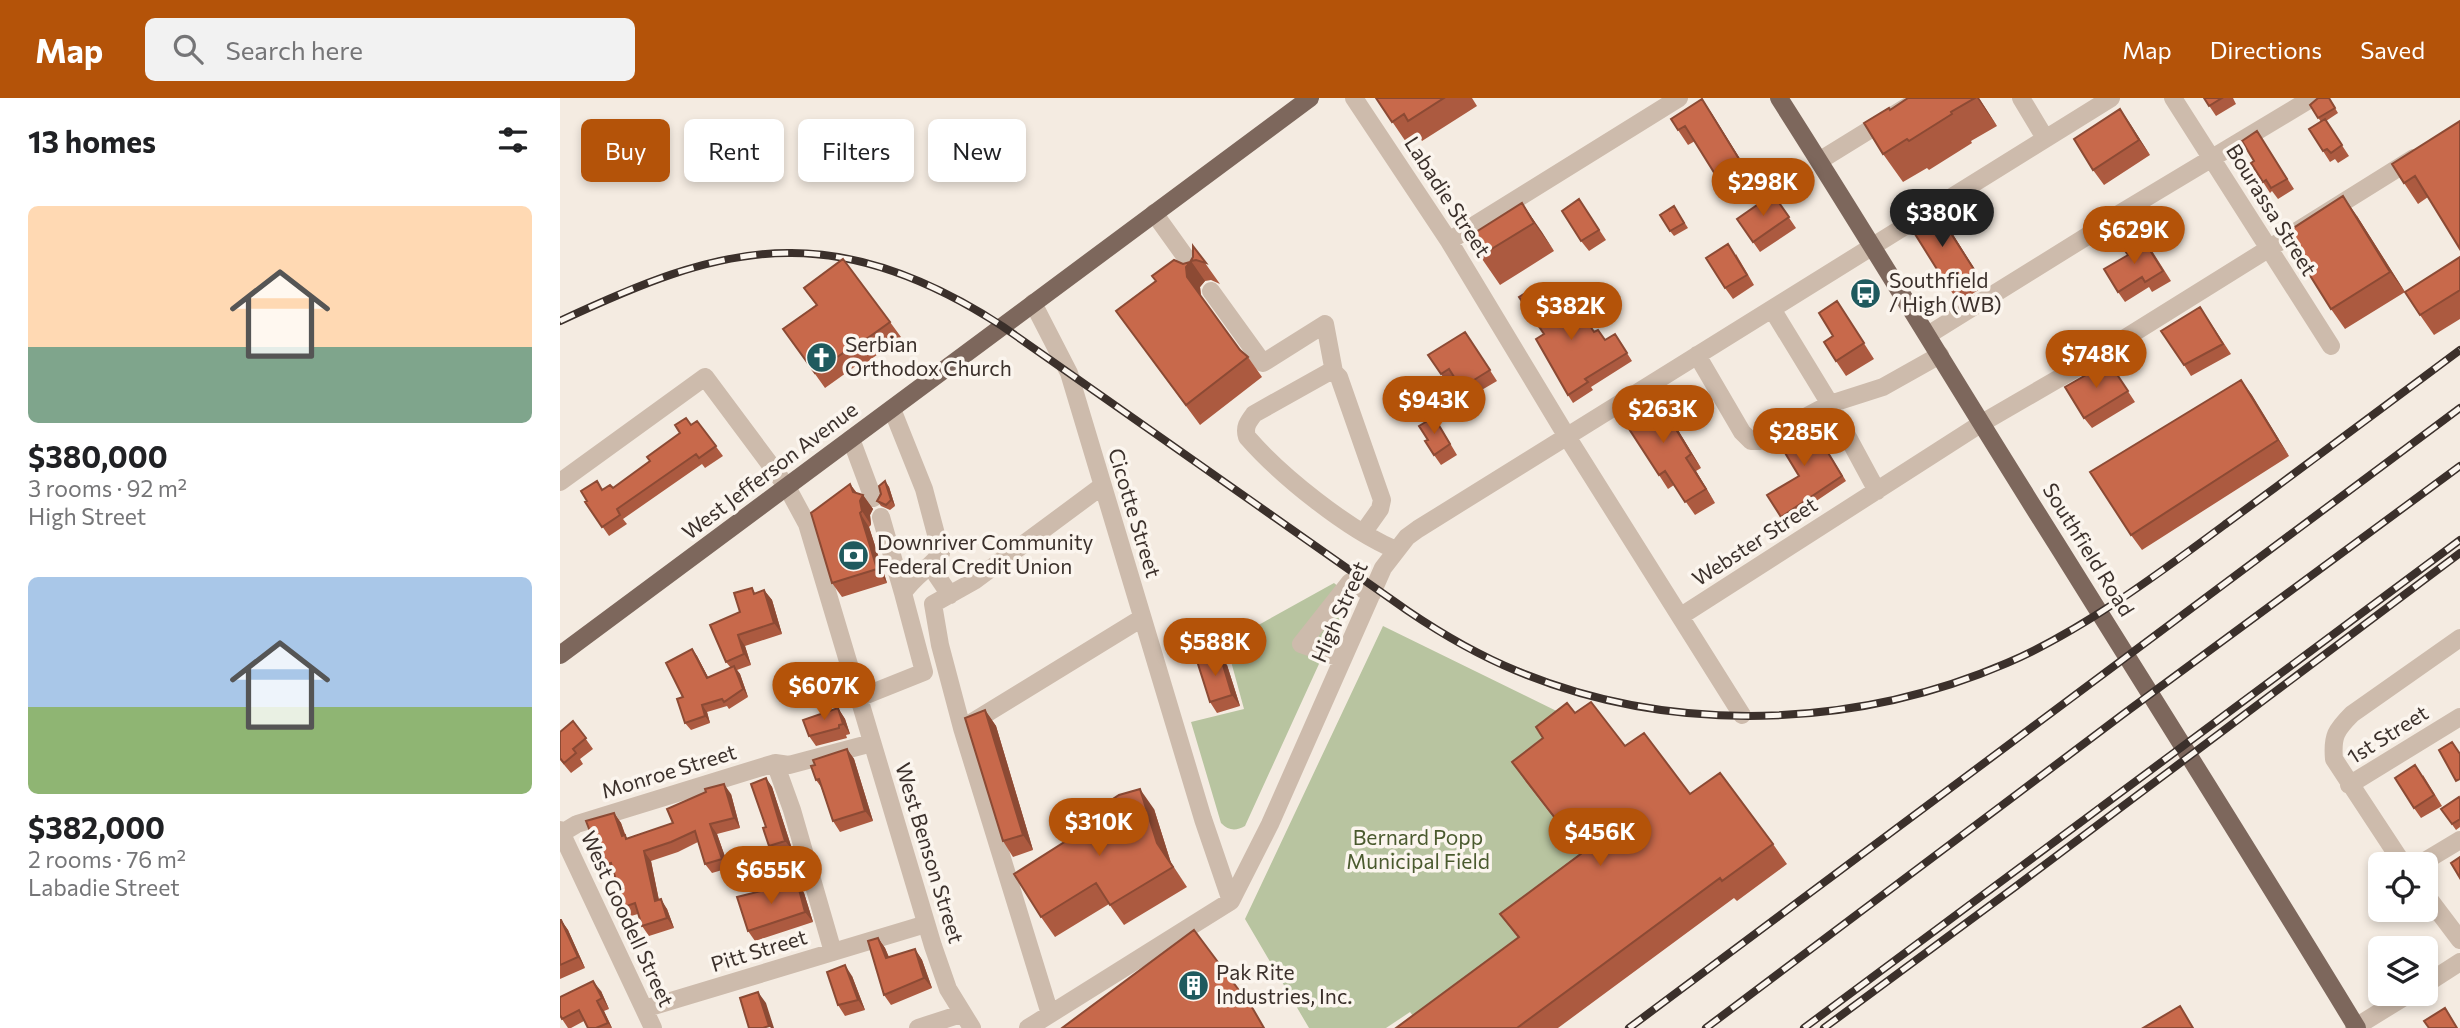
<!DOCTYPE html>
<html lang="en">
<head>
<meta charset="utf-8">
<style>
	:root { --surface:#fff; --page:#f2f2f2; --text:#202124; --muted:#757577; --accent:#b45309 }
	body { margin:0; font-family:Commissioner,sans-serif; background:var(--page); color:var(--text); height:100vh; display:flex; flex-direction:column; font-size:26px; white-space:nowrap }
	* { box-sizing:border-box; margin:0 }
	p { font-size:23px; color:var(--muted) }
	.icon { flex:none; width:38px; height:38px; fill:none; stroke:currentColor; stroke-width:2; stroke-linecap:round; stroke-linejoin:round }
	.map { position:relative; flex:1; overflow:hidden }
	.side { display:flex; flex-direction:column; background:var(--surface); width:560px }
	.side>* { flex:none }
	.banner { position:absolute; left:21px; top:21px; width:665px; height:63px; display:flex; gap:14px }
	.fabs { position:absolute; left:1808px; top:754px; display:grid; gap:14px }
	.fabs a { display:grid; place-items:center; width:70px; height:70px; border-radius:10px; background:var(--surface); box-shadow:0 4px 10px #0003; font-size:35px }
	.price { position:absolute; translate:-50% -60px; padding:0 16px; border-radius:24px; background:var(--accent); color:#fff; font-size:23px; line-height:46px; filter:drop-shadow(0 2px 4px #0008) }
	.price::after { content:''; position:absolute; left:50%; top:42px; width:21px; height:16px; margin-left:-10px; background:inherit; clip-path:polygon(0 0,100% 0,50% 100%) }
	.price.selected { background:#222; color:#fff }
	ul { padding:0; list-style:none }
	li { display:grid; align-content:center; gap:14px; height:371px; padding:0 28px }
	li span { display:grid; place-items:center; height:217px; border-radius:10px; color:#555 }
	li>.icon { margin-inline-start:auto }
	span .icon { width:126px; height:126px; fill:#fffc; stroke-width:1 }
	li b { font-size:30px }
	h2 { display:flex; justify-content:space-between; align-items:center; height:84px; padding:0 28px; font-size:30px }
	.tag { padding:0 24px; border-radius:10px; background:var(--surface); box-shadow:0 4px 10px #0003; font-size:24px; line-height:63px }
	.tag.selected { background:var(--accent); color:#fff }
	header { display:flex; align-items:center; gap:42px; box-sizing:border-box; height:98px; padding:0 35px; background:var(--accent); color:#fff }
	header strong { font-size:33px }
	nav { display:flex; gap:38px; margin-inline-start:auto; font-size:24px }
	.search { width:490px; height:63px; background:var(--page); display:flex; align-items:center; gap:18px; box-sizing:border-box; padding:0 24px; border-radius:10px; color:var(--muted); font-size:26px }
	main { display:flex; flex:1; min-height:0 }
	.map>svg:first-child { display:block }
</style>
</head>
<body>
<header>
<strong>Map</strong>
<div class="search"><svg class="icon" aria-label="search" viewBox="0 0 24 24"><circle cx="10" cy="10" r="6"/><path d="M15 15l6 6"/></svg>Search here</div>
<nav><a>Map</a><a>Directions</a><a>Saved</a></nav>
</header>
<main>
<section class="side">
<h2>13 homes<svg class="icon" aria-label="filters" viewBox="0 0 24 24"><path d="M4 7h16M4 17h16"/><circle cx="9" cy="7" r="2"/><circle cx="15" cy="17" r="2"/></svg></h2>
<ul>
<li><span style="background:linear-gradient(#ffd9b3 65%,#7fa58c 0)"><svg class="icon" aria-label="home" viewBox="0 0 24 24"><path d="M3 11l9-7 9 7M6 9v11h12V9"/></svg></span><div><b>$380,000</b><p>3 rooms · 92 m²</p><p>High Street</p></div></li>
<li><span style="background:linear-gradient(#a9c7e8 60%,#8fb573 0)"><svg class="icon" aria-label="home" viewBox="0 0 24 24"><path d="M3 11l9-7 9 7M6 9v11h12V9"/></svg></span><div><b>$382,000</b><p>2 rooms · 76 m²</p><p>Labadie Street</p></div></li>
</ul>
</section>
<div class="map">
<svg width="1900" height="930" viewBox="0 0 1900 930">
	<rect width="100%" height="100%" fill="#f4ebe1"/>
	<path fill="#b8c4a0" d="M774 485 790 498 685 728C676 733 669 733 661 725L631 624 684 611 666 545Z
		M823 528 1021 625 1036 775 955 836 973 859 862 930 850 914 826 930H749L685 821Z"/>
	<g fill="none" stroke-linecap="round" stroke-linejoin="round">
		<path stroke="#cdbbac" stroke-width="18" d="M794 0 889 143 1006 337 1182 617
			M1461 0 1485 40
			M1613 0 1771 248
			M1259 63 1361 0
			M594 115 637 175
			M889 143 1119 0
			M651 193 703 265 765 226 774 274
			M473 205 509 275 643 721 671 803
			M1368 237 1537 132 1559 116 1752 0
			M1137 257 1182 334 1191 343H1200L1270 306 1212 211
			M291 341 313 400
			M0 384 145 279 227 389 247 426 373 848 388 891 412 930
			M1317 393 1270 306 1323 289 1380 257
			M321 419 343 495
			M803 435 820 411 822 402 779 279 774 274H769L694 316C688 324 684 329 687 339 721 378 788 432 836 452
			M371 469 390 497
			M1121 518 1422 325 1522 267 1854 60
			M783 561 741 546 790 484 812 496
			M299 600 364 574 343 495C353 479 370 470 381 455L364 391 332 311
			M406 628 582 520
			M215 665 232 712 273 854
			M1789 687 1900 619
			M0 732 93 930
			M2 735 17 726 215 665 229 667 312 645
			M1843 766 1774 661C1772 638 1776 632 1792 616L1900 540
			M1860 766 1900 742
			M1866 797 1900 842
			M1866 886 1900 864
			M84 911 366 826
			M490 916 402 630 380 547 373 506 414 483 542 388
			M358 930 401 916
			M468 930 671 803 710 726 823 470 847 439 858 431 1551 0
			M1794 930 1849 896"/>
		<path stroke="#7d675c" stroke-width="18" d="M1219 0C1315 150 1406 303 1501 453 1600 612 1700 770 1797 930
			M0 557 750 0"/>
		<defs>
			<path id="rail" d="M0 223C71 190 149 155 228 155 305 154 379 187 442 228L848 513C882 536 918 557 957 573 1112 637 1294 631 1447 565 1522 533 1601 474 1667 425 1745 368 1822 310 1900 252
				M1069 930 1900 310
				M1146 930 1562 617 1900 368
				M1244 930 1900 442
				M1264 930 1455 789 1900 455"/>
		</defs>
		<use href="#rail" stroke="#3b302b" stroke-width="8"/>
		<use href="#rail" stroke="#fbf5ee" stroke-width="5" stroke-dasharray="16" stroke-linecap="butt"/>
	</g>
	<path fill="#ac5a40" d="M816 0H912L917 8 862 43 858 36 846 44Z
		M1348 0H1419L1437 28 1411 43 1412 45 1369 72 1367 70 1343 84 1323 56 1330 12Z
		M1644 0H1673L1676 6 1656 18Z
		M1769 0 1778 15 1766 23 1789 58 1778 65 1775 61 1770 64 1763 53 1761 24 1750 7Z
		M1142 1 1152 16 1190 77 1166 91 1135 43 1128 47 1118 32Z
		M1560 11 1590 57 1544 87 1533 72Z
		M1900 23 1868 99 1858 106 1844 85Z
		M1704 44 1734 91 1718 101 1712 93 1710 95 1703 84 1694 63Z
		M1213 96 1236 130 1200 154 1177 121Z
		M1019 101 1046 142 1029 153 1021 143Z
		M962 105 994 153 940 187 920 158Z
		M1114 108 1128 130 1114 138 1110 133Z
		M1797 118 1845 194 1785 231 1771 211Z
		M1387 127 1425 188 1399 204 1388 189Z
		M633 148 660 186 651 182 645 183 640 189 641 198 680 252 688 259 702 279 640 327 556 213 623 166 630 164 633 159Z
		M1589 148 1611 183 1592 194 1589 189 1565 204 1558 194Z
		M1176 156 1194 187 1173 201 1165 190Z
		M1900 159V221L1874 237 1860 217Z
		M244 190 330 224 341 239 302 268 300 265 265 290 223 231 256 207Z
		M1277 203 1314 261 1286 278 1276 263 1273 238Z
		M1640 209 1671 256 1631 278 1624 267Z
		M998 217 1035 234 1045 242 1055 236 1072 263 1031 289 1033 292 1013 305 1008 297 984 236Z
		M905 234 937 283 908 300 896 282 888 287 881 276Z
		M1552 269 1575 304 1532 330 1524 320Z
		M1681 282 1729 358 1582 452 1571 437Z
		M1104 309 1141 370 1136 373 1155 405 1135 417 1114 387 1108 391 1099 377Z
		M137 323 163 358 145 370 142 366 63 421 67 426 49 438 25 404 42 392 53 390 90 363Z
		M1249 323 1286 383 1225 424 1207 397 1239 378Z
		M881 330 897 357 881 367 874 357Z
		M325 383 329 389 335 408 330 412 321 408 317 403Z
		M290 386 297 395 303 397 313 411 310 417 311 427 309 429 327 485 282 499 272 485Z
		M192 490 195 495 204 492 212 502 222 536 185 548 191 567 177 572 180 576 188 599 169 611 167 608 147 614 150 625 131 632 125 625 123 599 132 551 137 558 148 579 171 570 166 564 180 514Z
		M667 567 680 608 657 615 650 604Z
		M278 610 285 621 290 636 286 637 287 640 256 648 249 638Z
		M425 612 436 628 473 752 453 759 443 743Z
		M1015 615 1065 648 1130 696 1213 746 1227 766 1177 803 1174 800 998 930H836L958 840 940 816 1021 755 966 684 952 664Z
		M13 623 33 651 20 661 23 666 11 675 0 662V634Z
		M287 651 294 661 313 723 280 734 273 723 261 689 256 682Z
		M1863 677 1882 708 1861 720 1854 710Z
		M206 680 212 689 232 751 215 756 209 748 206 729Z
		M146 694 171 696 180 730 157 736 169 770 152 775 145 766 138 744 118 754 91 763 99 802 107 811 114 830 89 838 82 828 78 816 71 818 64 809 54 776 50 777 43 767 54 715 61 725 67 741 113 725Z
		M1900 701V729L1896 732 1881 711Z
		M594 711 611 765 627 789 564 827 549 806 495 839 481 819Z
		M237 784 244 795 253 824 195 843 188 833Z
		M0 822H1L8 832 25 870 0 881Z
		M318 840 325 850 329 859 355 851 362 862 372 890 331 907 324 897Z
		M292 878 305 912 285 918 278 907Z
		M41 893 49 911 44 913 52 930H28L24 923 11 930H8L2 921Z"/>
	<path fill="#8c4a34" d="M1417 0H1419L1437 28Z
		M1142 1 1152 16 1190 77 1179 61Z
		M1560 11 1571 27 1590 57 1579 42Z
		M1783 98 1797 118 1845 194 1830 174Z
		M962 105 982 134 994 153 974 125Z
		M1376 112 1387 127 1425 188 1415 173Z
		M631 163 645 183 640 189 641 199 627 179 626 169Z
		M1681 282 1692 297 1729 358 1718 342Z
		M1094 295 1104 309 1141 370 1131 356Z
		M1126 360 1136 373 1155 405 1146 391Z
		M325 383 329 389 335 408 331 402Z
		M290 386 300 400 303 397 313 411 310 417 311 427 302 413Z
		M300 415 309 429 327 485 317 471Z
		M204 492 212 502 222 536 214 525Z
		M178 537 185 548 191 567 184 556Z
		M132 551 137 558 152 587 147 580Z
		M660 557 667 567 680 608 672 597Z
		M174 568 180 576 188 599 183 591Z
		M142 607 147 614 150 625 145 618Z
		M278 610 285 621 290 636 283 626Z
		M425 612 436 628 473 752 463 737Z
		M287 651 294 661 313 723 305 713Z
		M206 680 212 689 232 751 225 743Z
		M164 686 171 696 180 730 174 720Z
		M580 691 594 711 611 765 627 789 597 745Z
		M54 715 61 725 66 740 71 747 62 738Z
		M150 726 157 736 169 770 162 761Z
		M84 753 91 763 101 813 95 803Z
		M237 784 244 795 253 824 245 814Z
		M101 801 107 811 114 830 107 820Z
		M1 822 8 832 25 870 18 859Z
		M318 840 325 850 333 870 326 860Z
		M355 851 362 862 372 890 364 880Z
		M285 867 292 878 305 912 298 902Z
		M33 883 41 893 49 911 42 900Z
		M198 894 206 905 214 930H211L209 928Z
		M37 903 44 913 52 930 48 925Z"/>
	<path fill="#c8694b" stroke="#8c4a34" stroke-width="2" d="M816 0H884L848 23 844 16 832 24Z
		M1348 0H1415L1391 14 1392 16 1349 43 1347 41 1323 56 1304 25 1329 10 1330 12Z
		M1644 0H1662L1649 8Z
		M1758 0H1769L1775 10 1758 20 1750 7Z
		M1142 1 1179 61 1155 76 1125 28 1118 32 1111 21Z
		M1560 11 1579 42 1533 72 1514 41Z
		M1765 21 1782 47 1771 55 1767 51 1763 53 1749 31Z
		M1900 23V151L1855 78 1844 85 1832 66Z
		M1697 33 1727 81 1711 90 1706 82 1703 84 1691 65 1694 63 1682 43Z
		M1213 96 1229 119 1193 144 1177 121Z
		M1783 98 1830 174 1771 211 1724 136Z
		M1019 101 1039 132 1021 143 1002 113Z
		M962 105 974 125 920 158 908 139Z
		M1114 108 1124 125 1110 133 1100 117Z
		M1376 112 1415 173 1388 189 1350 128Z
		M1581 138 1603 173 1585 184 1582 179 1558 194 1544 171 1568 157 1563 150Z
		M1168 146 1187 177 1165 190 1146 160Z
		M633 148 646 165 636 162 631 163 626 169 627 179 680 252 688 259 626 307 556 213 596 183 592 178 614 162 623 166 630 164 633 159Z
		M1900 159V192L1860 217 1845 194Z
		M283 161 330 224 291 252 290 250 255 275 223 231 257 207 244 190Z
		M978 187 998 218 1016 206 1034 234 1038 232 1045 242 1055 236 1067 255 1025 281 1028 284 1008 297 976 241 984 236 959 199Z
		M1277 203 1304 245 1276 263 1264 244 1273 238 1259 215Z
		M1640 209 1663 246 1624 267 1601 233Z
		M905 234 930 272 901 290 889 271 881 276 868 257Z
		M1547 265 1552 269 1568 293 1524 320 1505 289Z
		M1681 282 1718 342 1571 437 1530 374Z
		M1094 295 1131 356 1126 360 1146 391 1125 404 1105 373 1099 377 1060 317Z
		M874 319 890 346 874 357 865 343 868 342 859 328Z
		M126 320 131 327 137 323 156 348 139 360 136 356 57 411 60 417 42 429 25 404 27 403 21 393 37 383 42 392 50 387 53 390 90 363 87 359 120 335 115 327Z
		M1249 323 1282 378 1221 419 1207 397 1239 378 1216 340Z
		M325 383 331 402 326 407 317 403 321 396 319 388Z
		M290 386 293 394 303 397 300 403 302 413 300 415 317 471 272 485 251 415Z
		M192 490 194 496 204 492 214 525 178 537 184 556 166 564 150 527 180 514 174 495Z
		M132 551 147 580 174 568 183 591 164 604 162 601 142 607 145 618 125 625 117 601 123 599 106 565Z
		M660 557 672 597 650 604 637 563Z
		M1031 604 1065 648 1084 635 1130 696 1160 675 1213 746 1162 783 1160 780 957 930H836L959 839 940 816 1022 755 952 664 983 640 976 629 1007 605 1015 615Z
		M278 610 283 626 279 627V630L249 638 243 622Z
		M425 612 463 737 443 743 405 620Z
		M13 623 26 640 13 651 16 655 4 665 0 660V634Z
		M1892 644 1900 656V681L1896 683 1879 652Z
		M287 651 305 713 273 723 259 681 256 682 251 668 255 667 253 662Z
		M1855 667 1874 697 1854 710 1835 680Z
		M206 680 225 743 209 748 203 730 206 729 191 686Z
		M164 686 174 720 150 726 162 761 145 766 135 733 111 744 84 753 95 803 101 801 107 820 82 828 75 805 64 809 51 765 43 767 26 723 54 715 62 738 65 737 66 741 113 725 107 711 146 694 145 691Z
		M580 691 597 745 613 769 550 807 536 785 481 819 454 776 547 717 542 708 559 697Z
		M1899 699 1900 701V721L1892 726 1881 711Z
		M1900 759V780L1891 765Z
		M237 784 245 814 188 833 177 799Z
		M0 822H1L18 859 0 867Z
		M634 832 693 911 704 930H502Z
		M318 840 326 860 355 851 364 880 324 897 308 843Z
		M285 867 298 902 278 907 267 874Z
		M33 883 42 900 37 903 48 925 36 930H28L19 912 2 921 0 917V899Z
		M198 894 209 928 203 930H189L180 900Z
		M1620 908 1633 930H1583Z
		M1885 910 1897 930H1869L1864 923Z"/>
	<defs>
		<symbol id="bus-disc" viewBox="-11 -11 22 22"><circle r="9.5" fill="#1f5a5e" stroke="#fbf5ee"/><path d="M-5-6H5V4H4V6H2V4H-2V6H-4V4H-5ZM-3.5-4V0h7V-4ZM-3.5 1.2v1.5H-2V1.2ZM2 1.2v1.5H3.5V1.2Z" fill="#fff"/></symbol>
		<symbol id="church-disc" viewBox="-11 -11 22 22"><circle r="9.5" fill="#1f5a5e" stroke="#fbf5ee"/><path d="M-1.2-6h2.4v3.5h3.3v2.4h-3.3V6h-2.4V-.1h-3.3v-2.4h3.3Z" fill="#fff"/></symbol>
		<symbol id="bank-disc" viewBox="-11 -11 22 22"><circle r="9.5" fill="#1f5a5e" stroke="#fbf5ee"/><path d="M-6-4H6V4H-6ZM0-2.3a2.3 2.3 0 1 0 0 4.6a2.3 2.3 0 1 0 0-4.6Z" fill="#fff"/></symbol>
		<symbol id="building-disc" viewBox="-11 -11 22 22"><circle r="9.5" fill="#1f5a5e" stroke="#fbf5ee"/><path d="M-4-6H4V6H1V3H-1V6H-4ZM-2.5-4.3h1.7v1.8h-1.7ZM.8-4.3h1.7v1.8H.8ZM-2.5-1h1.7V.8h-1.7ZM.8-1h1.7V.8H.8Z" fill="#fff"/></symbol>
	</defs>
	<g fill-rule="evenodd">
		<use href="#bus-disc" x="1288" y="178" width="35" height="35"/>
		<use href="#church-disc" x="244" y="242" width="35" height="35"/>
		<use href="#bank-disc" x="276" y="440" width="35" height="35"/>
		<use href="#building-disc" x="616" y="870" width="35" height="35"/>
	</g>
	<g text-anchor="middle" stroke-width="7" stroke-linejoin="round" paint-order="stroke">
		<g font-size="21" fill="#3b302b" stroke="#fbf5ee">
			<text transform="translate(887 99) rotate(57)" y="7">Labadie Street</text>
			<text transform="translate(1711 112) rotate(58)" y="7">Bourassa Street</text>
			<text transform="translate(210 373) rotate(-37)" y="7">West Jefferson Avenue</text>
			<text transform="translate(574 415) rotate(73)" y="7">Cicotte Street</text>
			<text transform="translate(1195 444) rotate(-33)" y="7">Webster Street</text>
			<text transform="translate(1528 452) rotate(58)" y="7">Southfield Road</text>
			<text transform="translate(780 514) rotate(-66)" y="7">High Street</text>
			<text transform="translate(1828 637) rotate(-32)" y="7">1st Street</text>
			<text transform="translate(109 674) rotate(-17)" y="7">Monroe Street</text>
			<text transform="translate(369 755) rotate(73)" y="7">West Benson Street</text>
			<text transform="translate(67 821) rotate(65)" y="7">West Goodell Street</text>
			<text transform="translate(199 853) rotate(-17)" y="7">Pitt Street</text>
		</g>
		<g font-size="21" fill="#3b302b" stroke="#fbf5ee" text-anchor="start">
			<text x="1329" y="190">Southfield<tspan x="1329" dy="24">/ High (WB)</tspan></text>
			<text x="285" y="254">Serbian<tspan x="285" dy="24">Orthodox Church</tspan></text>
			<text x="317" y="452">Downriver Community<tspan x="317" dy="24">Federal Credit Union</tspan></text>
			<text x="656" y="882">Pak Rite<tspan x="656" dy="24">Industries, Inc.</tspan></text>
		</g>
		<g font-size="21" fill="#4a5a2e" stroke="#fbf5ee">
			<text x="858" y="747">Bernard Popp<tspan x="858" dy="24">Municipal Field</tspan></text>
		</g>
	</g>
</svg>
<div class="fabs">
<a><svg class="icon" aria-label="locate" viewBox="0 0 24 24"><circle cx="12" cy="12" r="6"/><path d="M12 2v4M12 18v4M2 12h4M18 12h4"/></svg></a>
<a><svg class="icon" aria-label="layers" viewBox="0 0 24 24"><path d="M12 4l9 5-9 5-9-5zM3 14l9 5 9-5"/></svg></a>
</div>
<b class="price" style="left:1203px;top:120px">$298K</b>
<b class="price selected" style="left:1382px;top:151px">$380K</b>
<b class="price" style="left:1574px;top:168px">$629K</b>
<b class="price" style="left:1011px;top:244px">$382K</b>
<b class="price" style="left:1536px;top:292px">$748K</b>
<b class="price" style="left:874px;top:338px">$943K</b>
<b class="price" style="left:1103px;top:347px">$263K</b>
<b class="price" style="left:1244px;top:370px">$285K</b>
<b class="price" style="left:655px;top:580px">$588K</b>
<b class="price" style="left:264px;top:624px">$607K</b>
<b class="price" style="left:539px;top:760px">$310K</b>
<b class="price" style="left:1040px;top:770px">$456K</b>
<b class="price" style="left:211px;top:808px">$655K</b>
<div class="banner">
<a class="tag selected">Buy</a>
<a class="tag">Rent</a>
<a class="tag">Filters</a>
<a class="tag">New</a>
</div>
</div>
</main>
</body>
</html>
